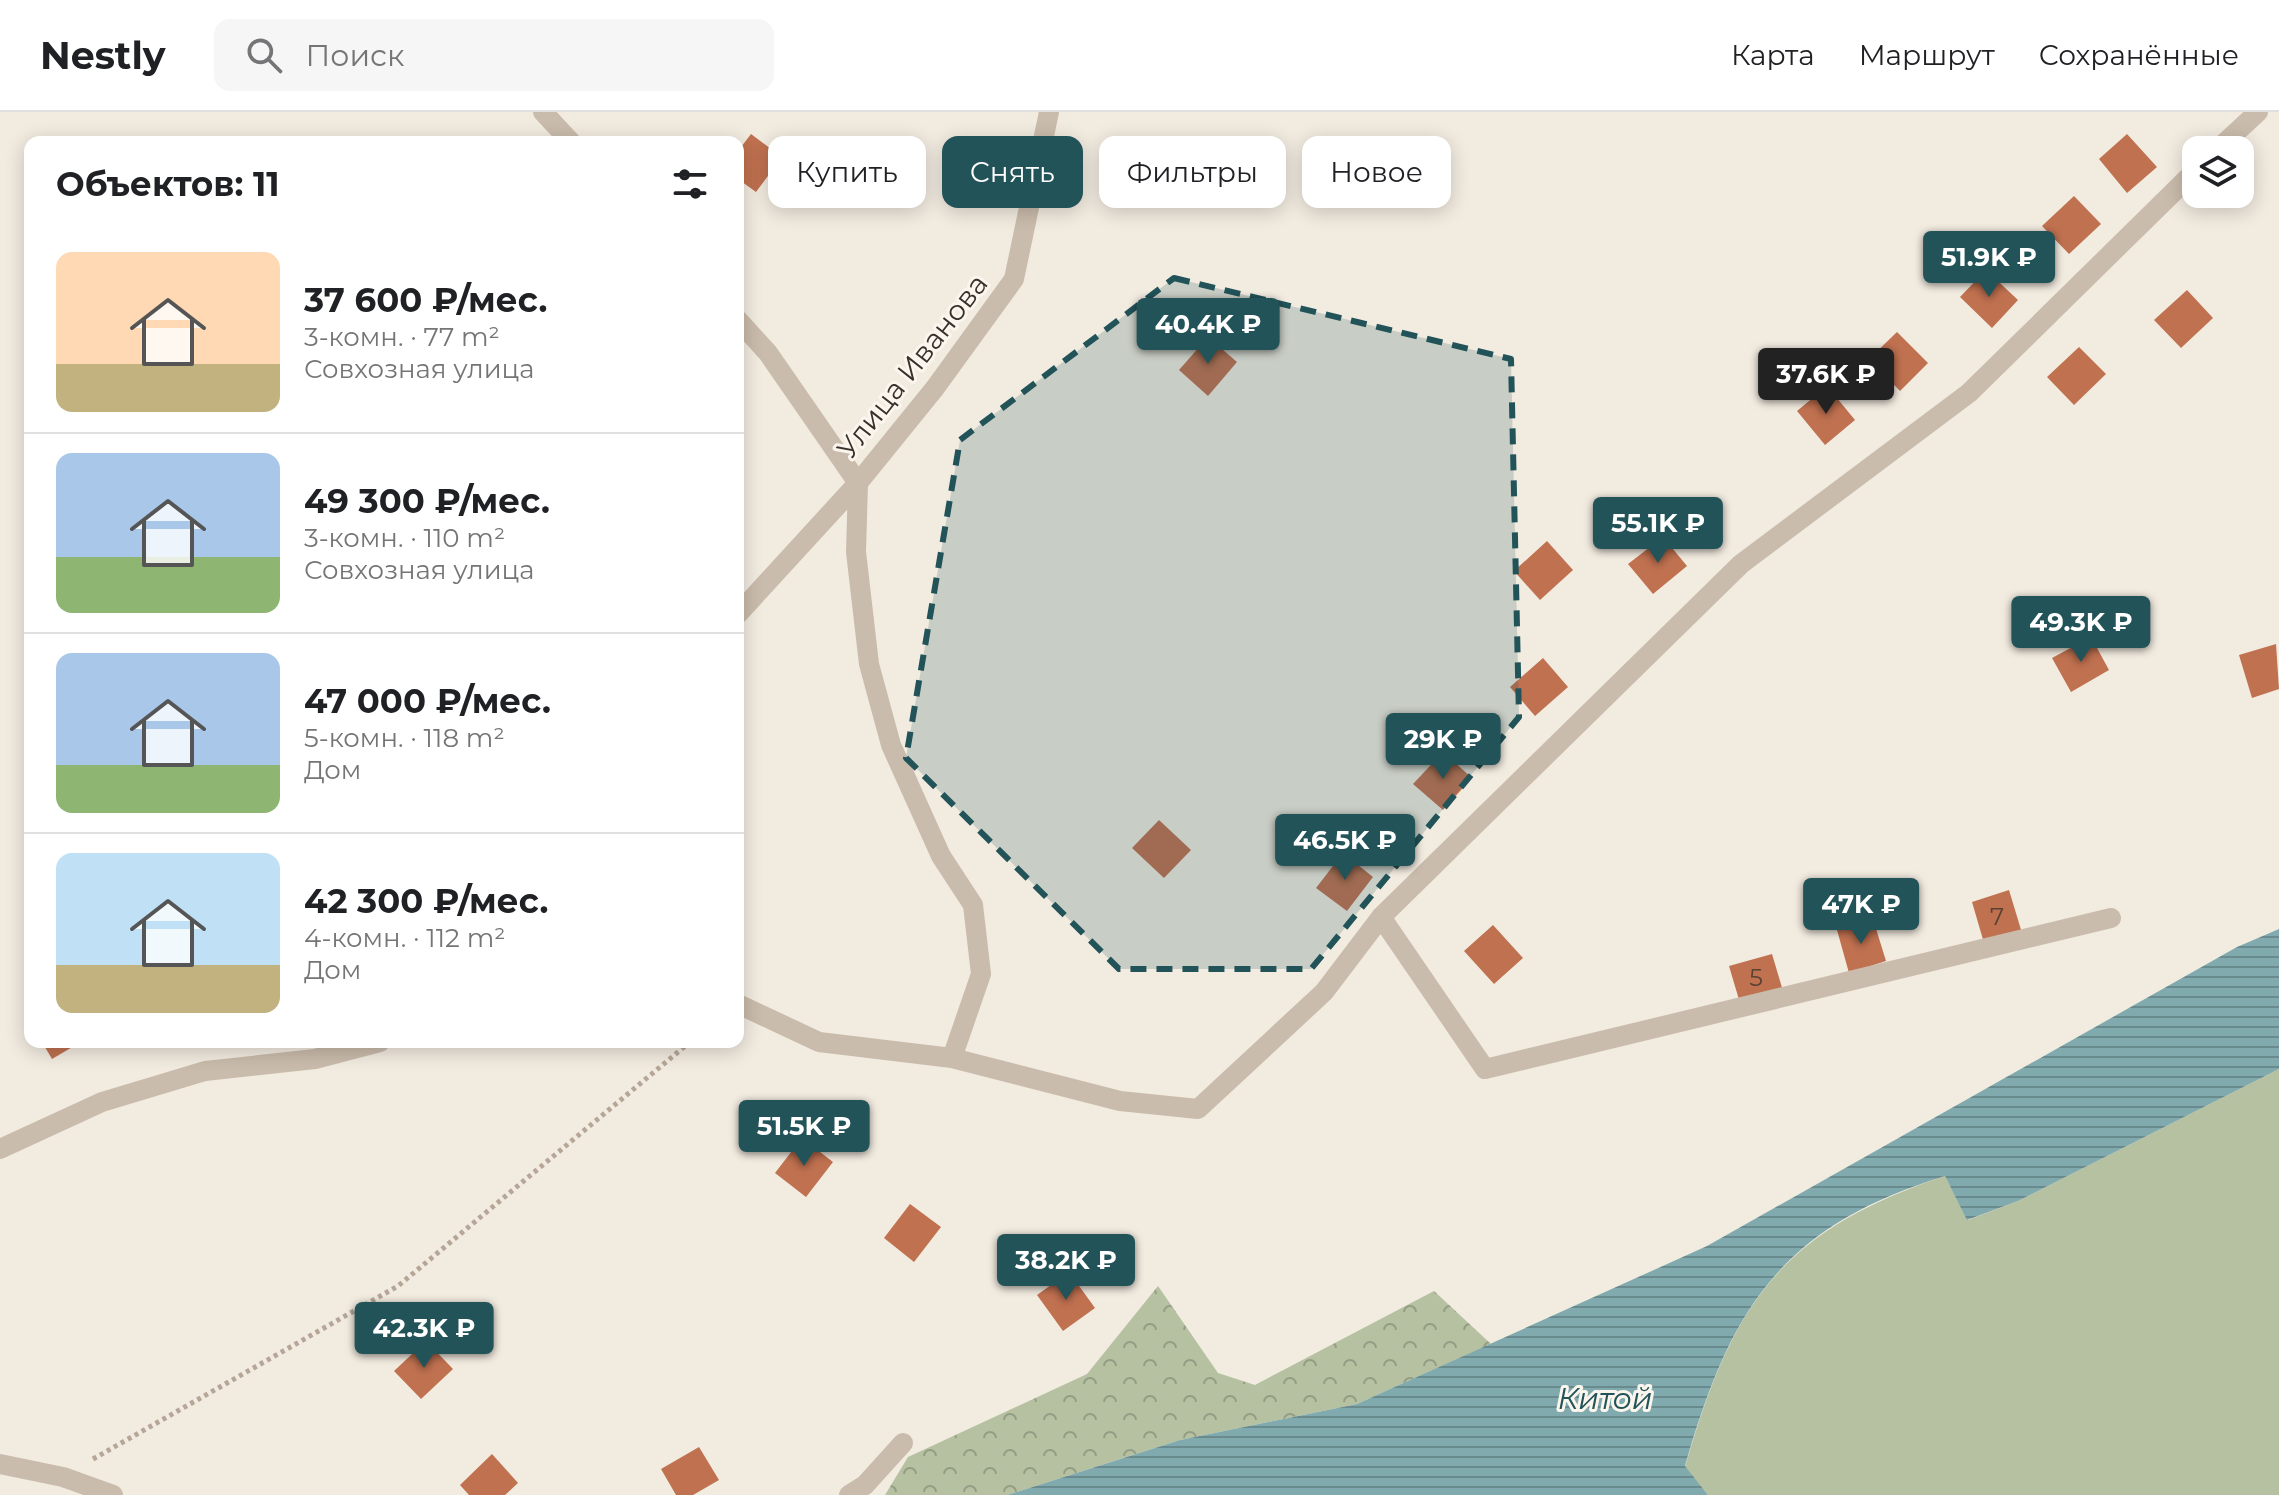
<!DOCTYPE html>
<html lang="ru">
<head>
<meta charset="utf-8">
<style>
	:root { --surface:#fff; --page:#f6f6f6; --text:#202124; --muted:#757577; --line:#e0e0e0; --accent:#225359 }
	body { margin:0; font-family:Montserrat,sans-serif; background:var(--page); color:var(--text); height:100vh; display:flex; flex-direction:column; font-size:30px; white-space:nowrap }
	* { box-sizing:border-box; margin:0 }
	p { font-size:26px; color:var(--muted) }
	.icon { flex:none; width:44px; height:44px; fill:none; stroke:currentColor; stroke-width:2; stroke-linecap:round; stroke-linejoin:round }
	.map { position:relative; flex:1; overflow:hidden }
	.details { position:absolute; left:24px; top:24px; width:720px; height:912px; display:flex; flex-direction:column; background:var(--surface); border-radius:16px; box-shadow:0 4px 20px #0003 }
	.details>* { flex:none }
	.top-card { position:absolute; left:768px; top:24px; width:760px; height:72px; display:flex; gap:16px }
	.buttons { position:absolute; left:2182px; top:24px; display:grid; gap:16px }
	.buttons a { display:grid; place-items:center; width:72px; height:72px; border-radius:16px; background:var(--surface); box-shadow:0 4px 20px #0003; font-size:40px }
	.price { position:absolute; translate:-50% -68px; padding:0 18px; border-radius:8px; background:var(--accent); color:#fff; font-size:26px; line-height:52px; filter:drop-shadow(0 2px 4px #0008) }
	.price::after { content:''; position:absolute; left:50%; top:48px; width:24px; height:18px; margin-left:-12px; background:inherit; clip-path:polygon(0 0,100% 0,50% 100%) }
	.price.active { background:#222; color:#fff }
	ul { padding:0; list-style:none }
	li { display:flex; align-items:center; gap:24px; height:200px; padding:0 32px }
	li+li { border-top:2px solid var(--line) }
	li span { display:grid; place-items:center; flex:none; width:224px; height:160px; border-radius:16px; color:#555 }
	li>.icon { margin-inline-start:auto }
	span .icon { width:96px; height:96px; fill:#fffc; stroke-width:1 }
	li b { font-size:34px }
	h2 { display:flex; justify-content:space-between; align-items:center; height:96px; padding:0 32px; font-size:34px }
	.tag { padding:0 28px; border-radius:16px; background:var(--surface); box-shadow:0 4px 20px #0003; font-size:28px; line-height:72px }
	.tag.active { background:var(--accent); color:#fff }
	header { display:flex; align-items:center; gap:48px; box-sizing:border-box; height:112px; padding:0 40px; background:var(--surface); border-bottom:2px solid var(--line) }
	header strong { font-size:38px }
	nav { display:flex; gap:44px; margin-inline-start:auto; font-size:28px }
	.search { width:560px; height:72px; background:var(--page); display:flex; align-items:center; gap:20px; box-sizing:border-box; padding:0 28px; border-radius:16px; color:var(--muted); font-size:30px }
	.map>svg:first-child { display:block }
</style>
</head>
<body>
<header>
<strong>Nestly</strong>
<div class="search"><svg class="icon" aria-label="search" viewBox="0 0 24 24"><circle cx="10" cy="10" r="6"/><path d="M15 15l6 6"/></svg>Поиск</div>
<nav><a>Карта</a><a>Маршрут</a><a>Сохранённые</a></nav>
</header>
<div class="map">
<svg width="2279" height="1383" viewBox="0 0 2279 1383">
	<defs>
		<pattern id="forest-crowns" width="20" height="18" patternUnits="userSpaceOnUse" patternTransform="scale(2)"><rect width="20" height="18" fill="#b5c1a1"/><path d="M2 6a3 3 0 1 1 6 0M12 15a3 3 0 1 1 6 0" fill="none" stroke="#949d83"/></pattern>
		<pattern id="water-rules" width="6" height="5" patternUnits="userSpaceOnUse" patternTransform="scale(2)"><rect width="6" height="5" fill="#80aaae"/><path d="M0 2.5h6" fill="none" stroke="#6a8b8e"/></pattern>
	</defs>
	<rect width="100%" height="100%" fill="#f2ebe0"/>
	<path fill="#b5c1a1" d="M2279 957V1383H1708L1685 1355C1732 1192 1780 1119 1945 1064L1968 1108 2018 1089Z"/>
	<path fill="url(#forest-crowns)" d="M1158 1174 1218 1261 1255 1273 1434 1179 1491 1232 1357 1292 1180 1328 1007 1383H885L908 1345 1087 1262Z"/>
	<path fill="url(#water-rules)" d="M2279 817V957L2018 1089 1967 1108 1945 1064C1782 1114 1730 1196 1685 1354L1708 1383H1007L1180 1328 1357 1292 1707 1134 2237 835Z"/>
	<path fill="#c07150" d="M751 22 782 45 756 80 738 67V39Z
		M2127 22 2157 55 2127 81 2099 47Z
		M2074 84 2101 112 2069 142 2042 114Z
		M1986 158 2018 188 1992 216 1960 185Z
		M2187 178 2213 206 2181 236 2154 208Z
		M1897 220 1928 251 1900 279 1869 247Z
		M1208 225 1237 250 1208 284 1179 258Z
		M2079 235 2106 262 2074 293 2047 265Z
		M1827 274 1855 308 1825 333 1797 299Z
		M1663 425 1687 454 1653 482 1628 452Z
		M1547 429 1573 458 1540 488 1514 459Z
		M2091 525 2109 558 2071 580 2052 546Z
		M2276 532 2279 577 2252 586 2239 543Z
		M1543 546 1568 575 1535 604 1510 575Z
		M1443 640 1472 666 1443 698 1413 672Z
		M1159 708 1191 738 1164 766 1132 736Z
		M1343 741 1373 765 1347 799 1316 776Z
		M2009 778 2022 821 1984 831 1972 790Z
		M1873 807 1886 849 1849 861 1837 818Z
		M1493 813 1523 846 1494 872 1464 839Z
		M1772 842 1783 879 1740 891 1729 854Z
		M42 930H81L52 947Z
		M802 1026 833 1050 806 1085 775 1061Z
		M910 1092 941 1115 914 1150 884 1126Z
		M1069 1160 1095 1196 1063 1219 1037 1183Z
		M426 1229 453 1257 421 1287 394 1259Z
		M699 1335 719 1368 693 1383H676L661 1357Z
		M492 1342 518 1371 505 1383H469L460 1373Z"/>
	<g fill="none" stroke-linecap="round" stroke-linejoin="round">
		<path stroke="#b6a697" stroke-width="5" stroke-dasharray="4 4" stroke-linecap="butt" d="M93 1347 398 1174 690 930"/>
		<path stroke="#cabcac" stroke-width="20" d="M543 0 571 30
			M2217 38 2258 0
			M738 208 768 241 858 371 856 440 869 552 891 633 941 744 973 793 981 862 952 946
			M738 502 858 371 935 276 1014 167 1049 0
			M1381 805 1485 957 2111 806
			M738 892 819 930 952 946 1120 989 1198 997 1324 880 1381 805 1741 452 1969 281 2196 58
			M0 1037 102 990 205 959 315 947 380 930
			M0 1352 63 1365 113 1383
			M849 1383 865 1373 903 1331"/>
	</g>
	<path fill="#225359" fill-opacity="0.2" stroke="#225359" stroke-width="6" stroke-dasharray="16 10" stroke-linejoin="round" d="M1174 166 1511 247 1519 605 1311 857H1119L906 646 960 328Z"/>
	<g text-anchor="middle" stroke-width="6" stroke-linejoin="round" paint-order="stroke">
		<g font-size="24" fill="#5b4034">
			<text x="1997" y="813">7</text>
			<text x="1756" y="874">5</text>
		</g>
		<g font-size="28" fill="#39302b" stroke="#faf5ed">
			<text transform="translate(912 254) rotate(-52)" y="10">Улица Иванова</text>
		</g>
		<g font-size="30" font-style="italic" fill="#225359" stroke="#faf5ed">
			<text x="1605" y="1297">Китой</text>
		</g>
	</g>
</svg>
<div class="buttons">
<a><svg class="icon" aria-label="layers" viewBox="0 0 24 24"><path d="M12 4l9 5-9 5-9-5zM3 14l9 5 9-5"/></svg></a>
</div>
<b class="price" style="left:1989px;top:187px">51.9K ₽</b>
<b class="price" style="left:1208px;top:254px">40.4K ₽</b>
<b class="price active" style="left:1826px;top:304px">37.6K ₽</b>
<b class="price" style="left:1658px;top:453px">55.1K ₽</b>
<b class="price" style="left:2081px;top:552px">49.3K ₽</b>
<b class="price" style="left:1443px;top:669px">29K ₽</b>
<b class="price" style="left:1345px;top:770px">46.5K ₽</b>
<b class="price" style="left:1861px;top:834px">47K ₽</b>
<b class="price" style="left:804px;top:1056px">51.5K ₽</b>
<b class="price" style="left:1066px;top:1190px">38.2K ₽</b>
<b class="price" style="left:424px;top:1258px">42.3K ₽</b>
<div class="top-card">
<a class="tag">Купить</a>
<a class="tag active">Снять</a>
<a class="tag">Фильтры</a>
<a class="tag">Новое</a>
</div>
<section class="details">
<h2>Объектов: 11<svg class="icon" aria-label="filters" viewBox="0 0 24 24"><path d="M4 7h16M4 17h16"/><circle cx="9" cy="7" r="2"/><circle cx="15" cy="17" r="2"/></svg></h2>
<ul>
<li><span style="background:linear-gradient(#ffd9b3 70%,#c2b280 0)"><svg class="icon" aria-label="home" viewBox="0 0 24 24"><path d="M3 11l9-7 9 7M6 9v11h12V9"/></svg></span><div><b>37 600 ₽/мес.</b><p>3-комн. · 77 m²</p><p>Совхозная улица</p></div></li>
<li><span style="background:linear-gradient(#a9c7e8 65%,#8fb573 0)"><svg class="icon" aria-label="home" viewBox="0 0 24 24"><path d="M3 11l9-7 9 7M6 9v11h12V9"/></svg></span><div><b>49 300 ₽/мес.</b><p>3-комн. · 110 m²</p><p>Совхозная улица</p></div></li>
<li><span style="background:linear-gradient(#a9c7e8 70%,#8fb573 0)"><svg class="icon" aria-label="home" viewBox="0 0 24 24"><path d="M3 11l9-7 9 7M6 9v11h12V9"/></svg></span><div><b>47 000 ₽/мес.</b><p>5-комн. · 118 m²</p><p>Дом</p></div></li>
<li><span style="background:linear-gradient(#bfe0f5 70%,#c2b280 0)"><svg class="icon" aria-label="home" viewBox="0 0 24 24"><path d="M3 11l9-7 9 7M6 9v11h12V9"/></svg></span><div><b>42 300 ₽/мес.</b><p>4-комн. · 112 m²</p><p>Дом</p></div></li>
</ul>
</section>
</div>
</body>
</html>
